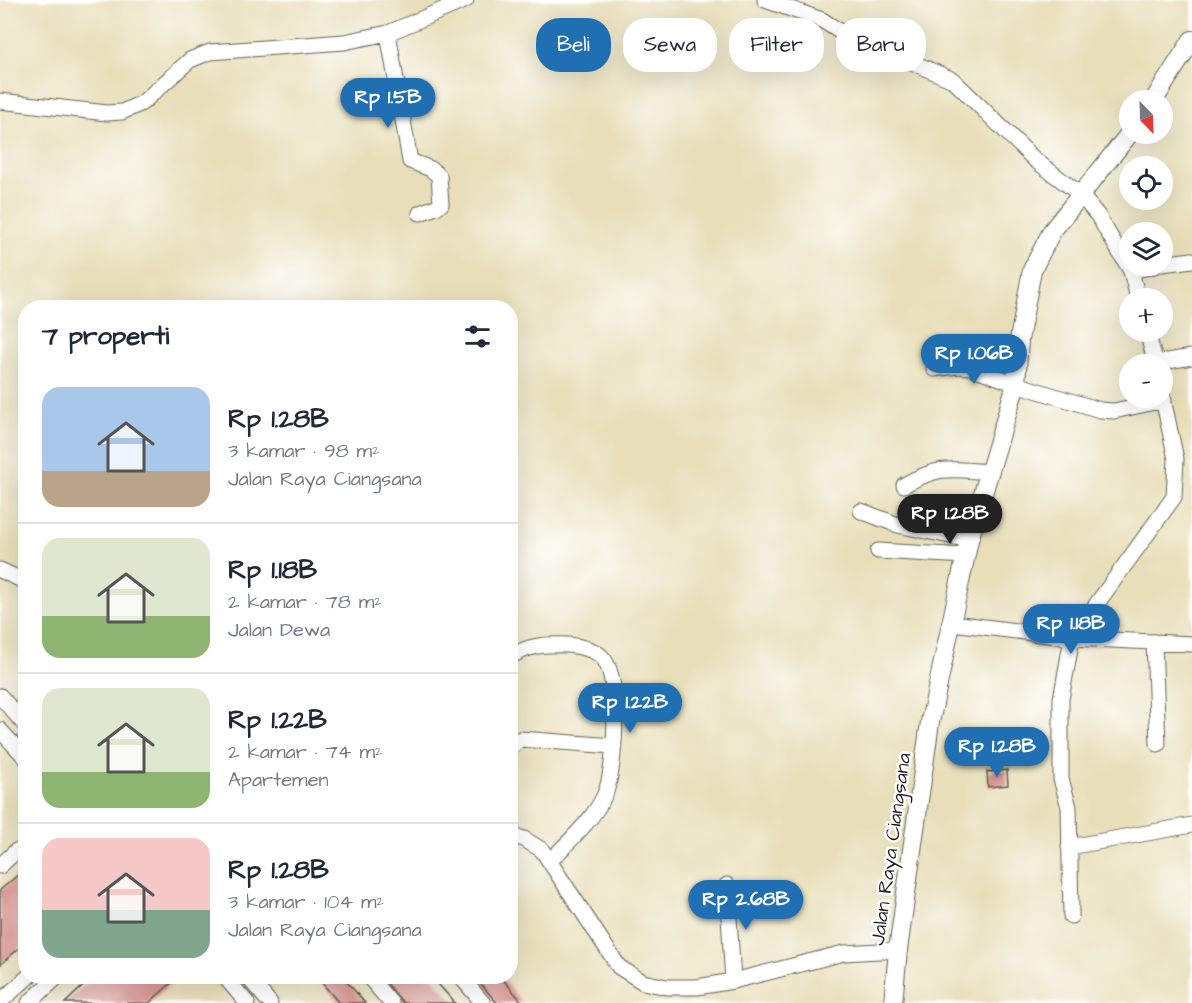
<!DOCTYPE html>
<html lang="id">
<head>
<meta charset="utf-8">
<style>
	:root { --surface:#fff; --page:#f6f6f7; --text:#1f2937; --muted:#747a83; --line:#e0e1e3; --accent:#1f6fb2 }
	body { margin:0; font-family:"Architects Daughter",sans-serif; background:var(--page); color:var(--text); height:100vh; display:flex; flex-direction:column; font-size:22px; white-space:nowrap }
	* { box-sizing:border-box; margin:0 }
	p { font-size:20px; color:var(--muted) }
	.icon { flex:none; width:33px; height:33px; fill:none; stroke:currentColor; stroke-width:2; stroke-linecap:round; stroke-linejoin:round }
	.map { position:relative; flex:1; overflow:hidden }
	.side { position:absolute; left:18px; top:300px; width:500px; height:684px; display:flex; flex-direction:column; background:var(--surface); border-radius:24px; box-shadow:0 6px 24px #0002 }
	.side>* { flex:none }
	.hud { position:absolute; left:536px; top:18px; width:566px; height:54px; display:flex; gap:12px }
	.needle { width:39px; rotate:157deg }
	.buttons { position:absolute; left:1119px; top:90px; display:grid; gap:12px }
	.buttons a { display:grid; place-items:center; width:54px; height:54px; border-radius:50%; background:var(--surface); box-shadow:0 6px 24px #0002; font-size:30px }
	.price { position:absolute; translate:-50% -51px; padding:0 14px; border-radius:21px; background:var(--accent); color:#fff; font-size:20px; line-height:39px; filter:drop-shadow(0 2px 3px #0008) }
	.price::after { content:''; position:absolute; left:50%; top:36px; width:18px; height:14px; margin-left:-9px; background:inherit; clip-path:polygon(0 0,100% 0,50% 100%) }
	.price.on { background:#222; color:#fff }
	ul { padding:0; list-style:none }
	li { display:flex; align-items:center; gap:18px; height:150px; padding:0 24px }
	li+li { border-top:2px solid var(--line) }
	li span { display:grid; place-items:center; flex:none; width:168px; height:120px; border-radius:18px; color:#555 }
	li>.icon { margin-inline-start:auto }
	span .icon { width:72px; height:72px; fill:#fffc; stroke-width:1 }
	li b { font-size:26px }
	h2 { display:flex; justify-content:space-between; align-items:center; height:72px; padding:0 24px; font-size:26px }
	.chip { padding:0 21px; border-radius:24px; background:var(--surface); box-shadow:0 6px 24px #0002; font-size:21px; line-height:54px }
	.chip.on { background:var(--accent); color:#fff }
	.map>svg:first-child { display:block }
</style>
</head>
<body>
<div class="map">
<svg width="1192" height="1003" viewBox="0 0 1192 1003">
	<rect width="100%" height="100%" fill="#fff"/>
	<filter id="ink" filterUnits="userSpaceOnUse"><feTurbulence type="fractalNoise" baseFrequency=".0167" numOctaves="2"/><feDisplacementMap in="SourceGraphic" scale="12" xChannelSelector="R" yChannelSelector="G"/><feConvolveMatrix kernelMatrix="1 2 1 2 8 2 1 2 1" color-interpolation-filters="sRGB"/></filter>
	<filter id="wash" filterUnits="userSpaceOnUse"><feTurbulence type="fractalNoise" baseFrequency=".008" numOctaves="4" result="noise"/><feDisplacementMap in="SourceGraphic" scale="24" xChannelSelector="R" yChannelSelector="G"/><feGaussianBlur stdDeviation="1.35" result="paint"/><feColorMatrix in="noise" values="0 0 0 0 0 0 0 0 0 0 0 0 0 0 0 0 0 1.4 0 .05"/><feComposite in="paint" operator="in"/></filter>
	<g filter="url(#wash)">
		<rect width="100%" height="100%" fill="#e8dfba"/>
		<g id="blocks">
			<path fill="#d8918d" d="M1007 770 1008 785 988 787 987 772Z
				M26 868V942L0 965V890Z
				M94 976H179L149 1003H65Z
				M316 976H342L365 1003H339Z
				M381 976H431L455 1003H403Z
				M474 976H500L523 1003H497Z"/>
		</g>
	</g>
	<g filter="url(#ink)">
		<use href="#blocks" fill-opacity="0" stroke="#636053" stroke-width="1.5"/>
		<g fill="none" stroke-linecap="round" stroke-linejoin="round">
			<defs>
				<path id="minor" d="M765 0 822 20 879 57 909 61 953 80 1035 160 1080 194 1098 216 1131 271 1138 298
					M388 33 410 161 431 169 439 176 441 204 436 207 420 213
					M0 101 107 113 122 112 142 103 190 60 210 52 344 42 388 33 466 0
					M1162 264 1192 260
					M1131 271 1155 266
					M1147 332 1156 364
					M1155 363 1192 357
					M934 369 958 366 971 367 1016 384 1100 410 1114 411 1164 400
					M904 485C940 465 950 469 990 472
					M861 511 898 525 969 540
					M878 551 966 556
					M0 570 26 582
					M953 623 1072 638 1192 644
					M1154 642 1158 744
					M510 657C529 645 545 644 567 645 578 646 592 648 601 656 622 675 615 758 608 785 602 812 570 840 551 860
					M0 696 26 726
					M0 730 26 758
					M510 748 520 739 614 746
					M510 835 524 839 542 850 619 967 643 982 667 987H697L733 981 844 953 898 950
					M1069 847 1192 825
					M0 866 16 851
					M727 885 733 981
					M1071 916 1069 807 1061 779V699L1072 638 1174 497 1176 459 1162 394
					M224 976 247 1003
					M247 976 270 1003
					M368 976 391 1003
					M460 976 483 1003
					M0 1002 29 976
					M29 1003 58 976"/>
				<path id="major" d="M1154 100 1192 40
					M893 1003 898 950 930 722 969 540 1016 384 1019 340 1032 270 1052 231 1130 133"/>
			</defs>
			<use href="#minor" stroke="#636053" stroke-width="17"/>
			<use href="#major" stroke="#636053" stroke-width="20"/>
			<use href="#minor" stroke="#fff" stroke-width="15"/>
			<use href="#major" stroke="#fff" stroke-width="18"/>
		</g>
	</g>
	<g text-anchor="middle" stroke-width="5" stroke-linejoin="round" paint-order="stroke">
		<g font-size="20" fill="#1c1c1c" stroke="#fff">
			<text transform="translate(890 849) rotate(-82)" y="7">Jalan Raya Ciangsana</text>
		</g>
	</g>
</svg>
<div class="buttons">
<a><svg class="needle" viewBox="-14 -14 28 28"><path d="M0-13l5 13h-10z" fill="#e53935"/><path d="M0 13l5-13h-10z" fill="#747a83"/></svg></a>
<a><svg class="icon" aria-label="locate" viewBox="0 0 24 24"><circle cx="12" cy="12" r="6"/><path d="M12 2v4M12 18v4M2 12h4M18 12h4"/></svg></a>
<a><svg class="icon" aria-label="layers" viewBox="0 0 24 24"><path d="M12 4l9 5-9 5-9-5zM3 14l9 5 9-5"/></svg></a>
<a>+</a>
<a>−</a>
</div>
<b class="price" style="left:388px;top:129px">Rp 1.5B</b>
<b class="price" style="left:974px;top:385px">Rp 1.06B</b>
<b class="price on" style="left:950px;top:545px">Rp 1.28B</b>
<b class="price" style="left:1071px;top:655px">Rp 1.18B</b>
<b class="price" style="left:630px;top:734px">Rp 1.22B</b>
<b class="price" style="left:997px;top:778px">Rp 1.28B</b>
<b class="price" style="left:746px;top:931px">Rp 2.68B</b>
<div class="hud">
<a class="chip on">Beli</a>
<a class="chip">Sewa</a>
<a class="chip">Filter</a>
<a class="chip">Baru</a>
</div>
<section class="side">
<h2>7 properti<svg class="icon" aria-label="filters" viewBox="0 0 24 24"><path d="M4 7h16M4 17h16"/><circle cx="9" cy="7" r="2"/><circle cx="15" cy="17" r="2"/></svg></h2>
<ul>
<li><span style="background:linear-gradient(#a9c7e8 70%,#b9a48a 0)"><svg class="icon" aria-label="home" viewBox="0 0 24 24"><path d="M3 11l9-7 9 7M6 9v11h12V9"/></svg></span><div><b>Rp 1.28B</b><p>3 kamar · 98 m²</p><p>Jalan Raya Ciangsana</p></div></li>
<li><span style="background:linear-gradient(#dfe7d0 65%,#8fb573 0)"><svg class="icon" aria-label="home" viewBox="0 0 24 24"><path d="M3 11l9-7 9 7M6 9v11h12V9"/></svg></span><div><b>Rp 1.18B</b><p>2 kamar · 78 m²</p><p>Jalan Dewa</p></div></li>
<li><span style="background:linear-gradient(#dfe7d0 70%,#8fb573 0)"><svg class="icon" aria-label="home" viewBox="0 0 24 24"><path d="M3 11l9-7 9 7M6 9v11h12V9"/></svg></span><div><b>Rp 1.22B</b><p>2 kamar · 74 m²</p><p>Apartemen</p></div></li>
<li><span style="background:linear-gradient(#f6c9c9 60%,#7fa58c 0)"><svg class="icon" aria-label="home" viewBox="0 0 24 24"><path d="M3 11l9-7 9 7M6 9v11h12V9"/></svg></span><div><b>Rp 1.28B</b><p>3 kamar · 104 m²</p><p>Jalan Raya Ciangsana</p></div></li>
</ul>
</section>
</div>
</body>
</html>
